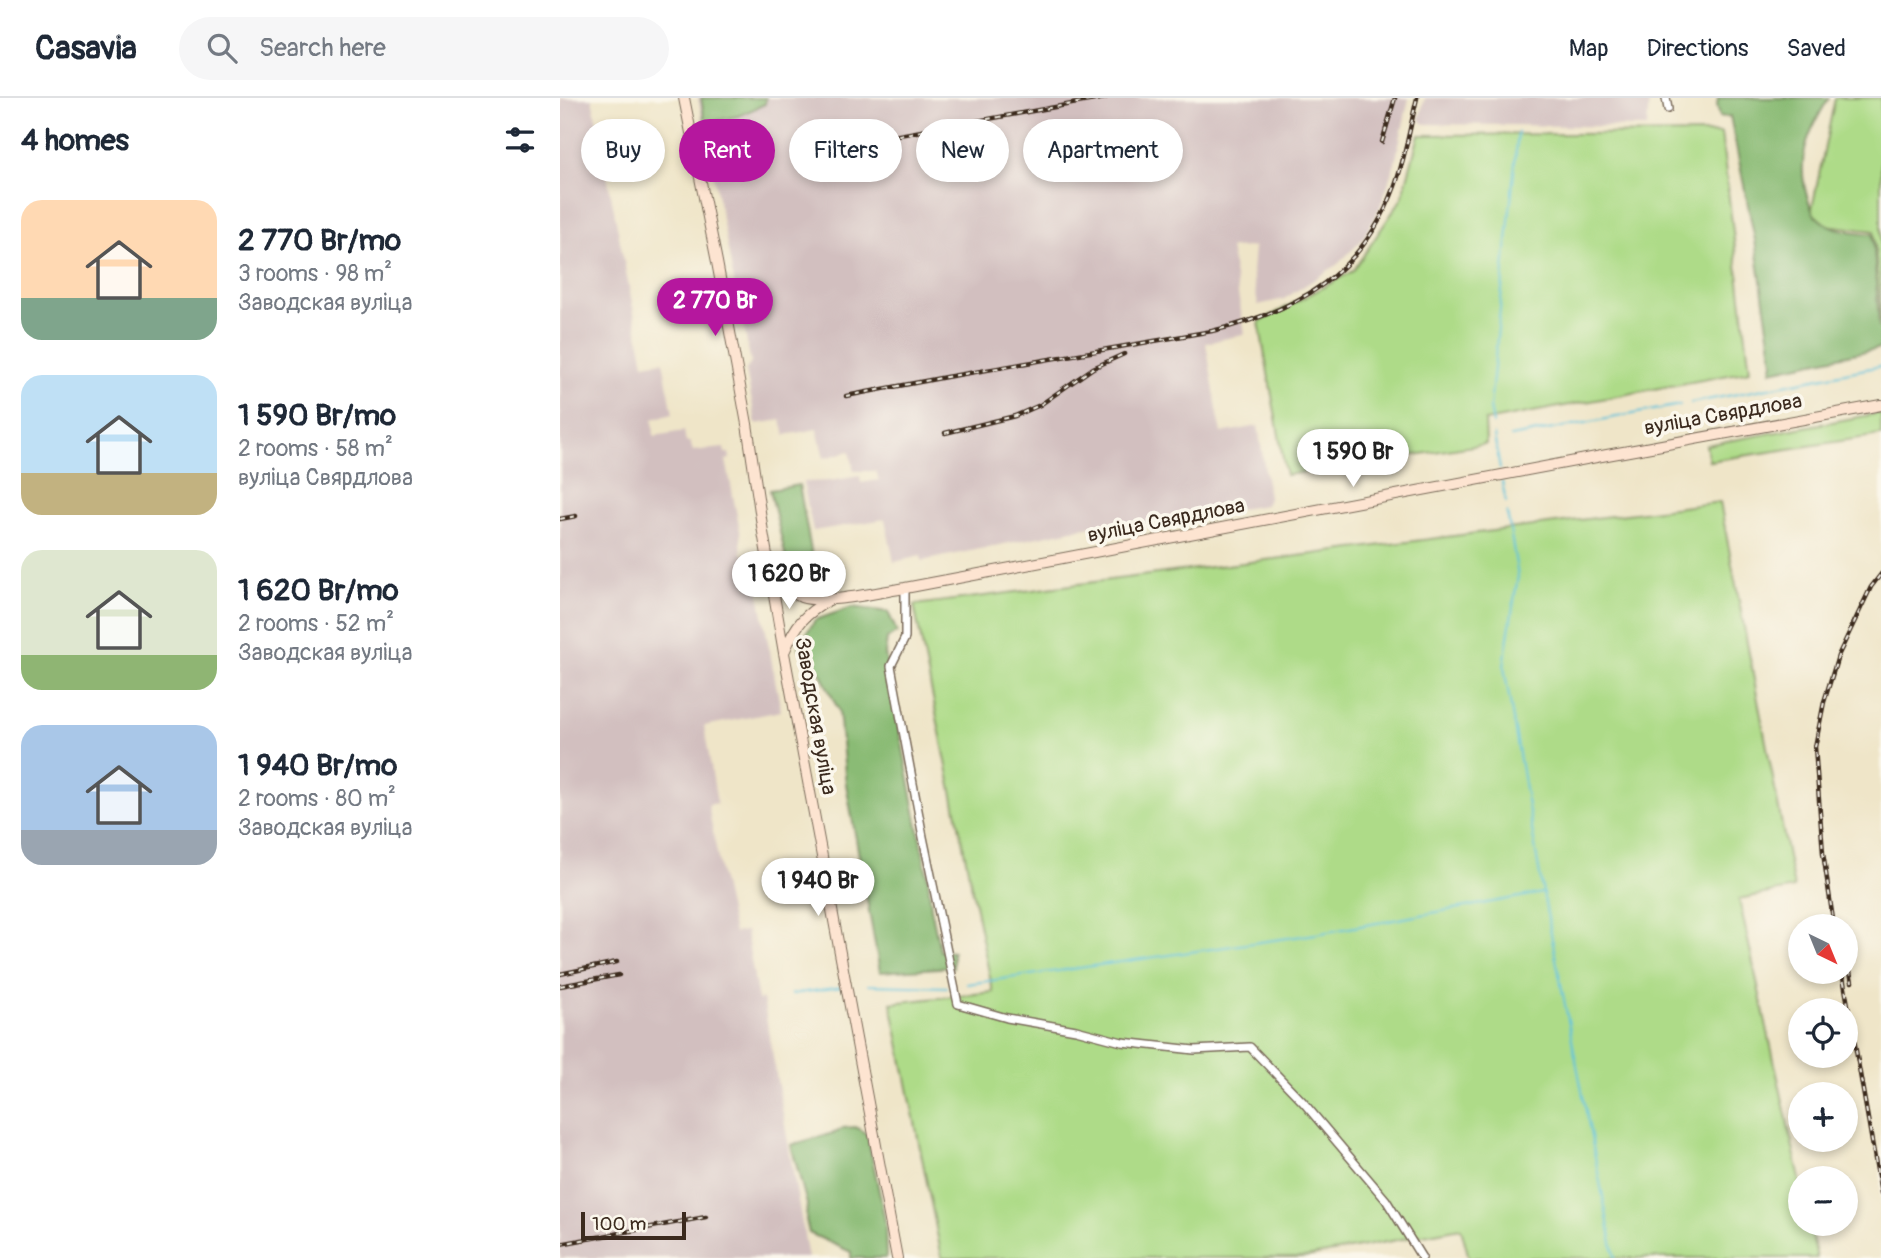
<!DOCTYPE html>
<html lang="en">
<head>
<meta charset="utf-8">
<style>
	:root { --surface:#fff; --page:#f6f6f7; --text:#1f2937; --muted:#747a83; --line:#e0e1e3; --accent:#b5179e }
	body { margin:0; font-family:Pangolin,sans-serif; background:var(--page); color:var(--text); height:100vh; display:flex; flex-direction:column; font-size:26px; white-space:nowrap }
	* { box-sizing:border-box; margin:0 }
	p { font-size:23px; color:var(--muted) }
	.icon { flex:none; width:38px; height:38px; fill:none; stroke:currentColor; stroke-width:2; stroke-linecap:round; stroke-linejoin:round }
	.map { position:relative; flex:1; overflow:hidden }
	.details { display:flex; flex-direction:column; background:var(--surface); width:560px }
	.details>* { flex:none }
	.banner { position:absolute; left:21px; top:21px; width:665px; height:63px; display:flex; gap:14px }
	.needle { width:46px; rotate:137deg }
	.buttons { position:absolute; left:1228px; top:816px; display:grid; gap:14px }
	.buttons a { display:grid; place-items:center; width:70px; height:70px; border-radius:50%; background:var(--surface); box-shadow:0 4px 10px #0003; font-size:35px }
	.scale { position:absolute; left:21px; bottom:18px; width:105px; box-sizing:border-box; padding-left:7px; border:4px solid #3b2a1e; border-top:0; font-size:19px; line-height:24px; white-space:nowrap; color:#3b2a1e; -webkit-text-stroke:5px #fbf7ec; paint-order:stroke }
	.price { position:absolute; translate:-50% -60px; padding:0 16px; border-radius:24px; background:#fff; color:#222; font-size:23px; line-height:46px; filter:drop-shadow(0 2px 4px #0008) }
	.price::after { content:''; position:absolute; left:50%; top:42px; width:21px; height:16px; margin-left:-10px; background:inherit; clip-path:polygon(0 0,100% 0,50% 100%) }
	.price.current { background:var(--accent); color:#fff }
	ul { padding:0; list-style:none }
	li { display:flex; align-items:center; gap:21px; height:175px; padding:0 21px }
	li span { display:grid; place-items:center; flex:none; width:196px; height:140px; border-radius:21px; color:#555 }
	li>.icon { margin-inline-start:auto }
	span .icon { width:84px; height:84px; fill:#fffc; stroke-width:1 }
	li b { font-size:30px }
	h2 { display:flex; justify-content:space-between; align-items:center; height:84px; padding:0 21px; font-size:30px }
	.pill { padding:0 24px; border-radius:32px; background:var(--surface); box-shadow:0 4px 10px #0003; font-size:24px; line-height:63px }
	.pill.current { background:var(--accent); color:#fff }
	header { display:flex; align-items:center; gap:42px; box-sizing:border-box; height:98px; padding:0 35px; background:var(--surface); border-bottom:2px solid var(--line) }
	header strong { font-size:33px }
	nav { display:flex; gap:38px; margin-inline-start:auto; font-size:24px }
	.search { width:490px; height:63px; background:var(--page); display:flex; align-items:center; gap:18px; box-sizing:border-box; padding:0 24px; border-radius:38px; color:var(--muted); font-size:26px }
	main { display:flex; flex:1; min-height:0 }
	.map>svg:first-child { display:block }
</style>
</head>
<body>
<header>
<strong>Casavia</strong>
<div class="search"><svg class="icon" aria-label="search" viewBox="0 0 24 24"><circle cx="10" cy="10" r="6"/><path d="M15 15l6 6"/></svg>Search here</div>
<nav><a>Map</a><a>Directions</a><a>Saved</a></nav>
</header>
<main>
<section class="details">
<h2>4 homes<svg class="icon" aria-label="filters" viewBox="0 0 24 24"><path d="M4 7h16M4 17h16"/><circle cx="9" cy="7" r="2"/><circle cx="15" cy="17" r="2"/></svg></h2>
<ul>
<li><span style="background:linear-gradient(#ffd9b3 70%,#7fa58c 0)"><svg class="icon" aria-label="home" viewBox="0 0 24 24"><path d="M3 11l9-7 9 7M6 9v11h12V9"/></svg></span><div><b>2 770 Br/mo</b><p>3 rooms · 98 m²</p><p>Заводская вуліца</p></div></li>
<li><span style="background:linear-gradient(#bfe0f5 70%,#c2b280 0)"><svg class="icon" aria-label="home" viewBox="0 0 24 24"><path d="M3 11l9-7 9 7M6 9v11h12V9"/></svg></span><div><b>1 590 Br/mo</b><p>2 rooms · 58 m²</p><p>вуліца Свярдлова</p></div></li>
<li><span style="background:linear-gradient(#dfe7d0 75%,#8fb573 0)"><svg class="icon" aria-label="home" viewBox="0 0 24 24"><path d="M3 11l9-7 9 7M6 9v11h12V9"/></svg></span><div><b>1 620 Br/mo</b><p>2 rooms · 52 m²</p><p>Заводская вуліца</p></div></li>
<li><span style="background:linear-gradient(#a9c7e8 75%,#9aa5b1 0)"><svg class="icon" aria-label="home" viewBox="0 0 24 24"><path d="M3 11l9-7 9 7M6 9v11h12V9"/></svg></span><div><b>1 940 Br/mo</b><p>2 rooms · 80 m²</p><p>Заводская вуліца</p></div></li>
</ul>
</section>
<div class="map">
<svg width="1321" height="1160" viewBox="0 0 1321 1160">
	<rect width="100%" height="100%" fill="#fbf7ec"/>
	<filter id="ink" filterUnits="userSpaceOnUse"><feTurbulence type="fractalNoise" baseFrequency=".0143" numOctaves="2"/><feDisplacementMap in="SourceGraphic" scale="14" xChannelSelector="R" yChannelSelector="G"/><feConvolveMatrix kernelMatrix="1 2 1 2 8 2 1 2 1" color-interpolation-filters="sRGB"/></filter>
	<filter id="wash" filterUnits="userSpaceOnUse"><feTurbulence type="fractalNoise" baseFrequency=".00686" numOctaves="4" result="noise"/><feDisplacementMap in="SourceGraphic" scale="28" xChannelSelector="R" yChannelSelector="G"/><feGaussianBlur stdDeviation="1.57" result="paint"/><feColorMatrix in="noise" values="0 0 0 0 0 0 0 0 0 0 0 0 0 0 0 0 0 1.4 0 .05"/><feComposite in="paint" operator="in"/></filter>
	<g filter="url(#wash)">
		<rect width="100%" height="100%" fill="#efe5c8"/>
		<path fill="#d2bfbf" d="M0 0H32L84 266 103 263 113 316 93 321 94 338 124 333 126 344H130L133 353 164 350 165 355H169L170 361 166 362 180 433 182 456 192 459 221 613 144 628 157 705 148 707 162 782 174 835 186 833 198 902 203 901 248 1160H0Z
			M138 0H849L835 65 820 109 802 142 778 166 724 201 698 207 692 174 694 149 670 150 685 236 646 245 661 335 698 328 709 399 705 407 543 433 541 426 362 463 361 458 334 464 325 421 253 433 243 384 270 383 300 378 301 385 319 382 316 373H294L290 353 264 360 257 331 225 337 221 322 196 326 186 272 191 265 181 215 183 208 178 204 152 69 159 48 155 37 144 29Z
			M865 0H1089L1087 29 865 26 859 21Z"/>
		<path fill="#aedb88" stroke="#748253" stroke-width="2" d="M1275 0H1321V226L1314 133 1249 125Z
			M1161 35 1190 273 925 323 926 346 726 377 699 224 793 173 842 100 859 37Z
			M1321 315V337L1149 363 1146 347Z
			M1160 404 1234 790 1179 801 1241 1086V1125H1249L1257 1160H909L901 1130 741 1160H382L331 905 433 894 354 507Z"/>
		<path fill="#8abb74" stroke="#627249" stroke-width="2" d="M141 0H206L205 6 178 18 145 25Z
			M1158 0H1269C1248 34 1234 63 1249 104 1251 108 1252 115 1256 118 1270 133 1295 134 1313 136L1319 229H1321V250L1211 273 1213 264 1195 142 1170 18 1160 19 1157 7Z
			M239 387 256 480 231 469 227 464 210 392Z
			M292 509 328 514 337 534 327 541 325 556 368 781 371 810 380 853 393 854V869L320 874 286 686 279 613 261 576 238 549 255 522Z
			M295 1029 300 1031 307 1037 317 1083 325 1123 326 1160H291V1154L249 1135 246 1122 247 1106 231 1047 277 1034 283 1030Z"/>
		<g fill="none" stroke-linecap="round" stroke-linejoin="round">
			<path stroke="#5dc2db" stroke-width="2" d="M1131 305 1321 268
				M933 326 930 309 958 34
				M934 337 940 371
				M951 339 1120 307
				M942 384 946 404
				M947 414 958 478 948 539 944 569 983 795 1055 1160
				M407 886 756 836 982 795
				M308 887 387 889
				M232 896 281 889"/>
		</g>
	</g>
	<g filter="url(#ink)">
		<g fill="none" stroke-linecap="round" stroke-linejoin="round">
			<defs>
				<path id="street" d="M1106 0 1108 11
					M345 490V540L331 568 363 739 398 906 447 920 516 932 562 944 634 952 690 949 743 1004 826 1102 862 1160"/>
				<path id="secondary" d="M124 0 157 164 187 326 203 434 224 555 337 1160
					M211 475C220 483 229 494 241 499 265 507 319 494 345 490L1047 357 1321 307
					M225 552C236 526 245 516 269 502"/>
			</defs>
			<use href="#street" stroke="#7a6b5a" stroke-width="10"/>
			<use href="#secondary" stroke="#7a6b5a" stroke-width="12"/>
			<use href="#street" stroke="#fff" stroke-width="7"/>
			<use href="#secondary" stroke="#fde4d1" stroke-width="10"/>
			<defs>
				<path id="rail" d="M822 44 835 0
					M289 46 545 0
					M286 298 386 279 652 233C738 213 803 175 835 88 845 60 850 29 857 0
					M385 335 455 318 480 307 533 270 564 256
					M0 421 16 418
					M1274 828 1263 755 1255 649 1264 604 1278 558 1311 489 1321 476
					M1286 852 1292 884
					M1282 873 1321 1095
					M0 876 57 864
					M0 888 59 877
					M0 1146 146 1119"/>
			</defs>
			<use href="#rail" stroke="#3b2a1e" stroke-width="4.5"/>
			<use href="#rail" stroke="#fbf7ec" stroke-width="2" stroke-dasharray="5" stroke-linecap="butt"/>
		</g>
	</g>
	<g text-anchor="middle" stroke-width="7" stroke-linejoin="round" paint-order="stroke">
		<g font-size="21" fill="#3b2a1e" stroke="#fbf7ec">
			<text transform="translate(1163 316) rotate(-10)" y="7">вуліца Свярдлова</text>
			<text transform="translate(606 422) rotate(-11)" y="7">вуліца Свярдлова</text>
			<text transform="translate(256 618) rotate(80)" y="7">Заводская вуліца</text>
		</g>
	</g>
</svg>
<div class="buttons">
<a><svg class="needle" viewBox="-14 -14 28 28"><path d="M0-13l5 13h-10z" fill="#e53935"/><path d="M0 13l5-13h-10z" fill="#747a83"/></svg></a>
<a><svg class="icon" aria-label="locate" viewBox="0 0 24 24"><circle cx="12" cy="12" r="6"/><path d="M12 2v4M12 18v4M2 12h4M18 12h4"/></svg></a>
<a>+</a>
<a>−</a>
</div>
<div class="scale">100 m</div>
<b class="price current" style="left:155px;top:240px">2 770 Br</b>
<b class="price" style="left:793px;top:391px">1 590 Br</b>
<b class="price" style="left:229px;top:513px">1 620 Br</b>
<b class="price" style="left:258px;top:820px">1 940 Br</b>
<div class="banner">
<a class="pill">Buy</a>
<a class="pill current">Rent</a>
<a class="pill">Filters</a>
<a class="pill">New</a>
<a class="pill">Apartment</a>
</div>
</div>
</main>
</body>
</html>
